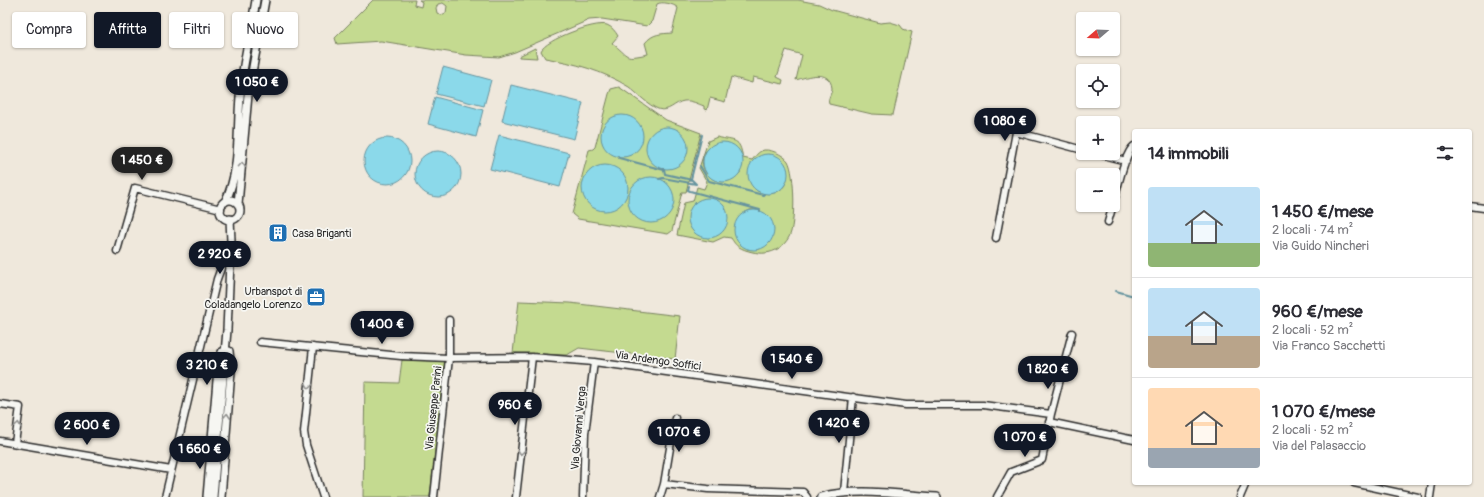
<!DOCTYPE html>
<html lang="it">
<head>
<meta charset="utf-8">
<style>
	:root { --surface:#fff; --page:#f7f7f7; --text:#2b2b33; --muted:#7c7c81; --line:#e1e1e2; --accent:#111827 }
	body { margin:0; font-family:Pangolin,sans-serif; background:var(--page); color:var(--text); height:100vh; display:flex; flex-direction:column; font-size:15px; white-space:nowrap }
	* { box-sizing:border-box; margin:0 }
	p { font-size:13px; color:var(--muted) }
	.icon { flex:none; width:22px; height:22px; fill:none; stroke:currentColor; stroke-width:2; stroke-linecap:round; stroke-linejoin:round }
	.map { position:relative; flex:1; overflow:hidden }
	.details { position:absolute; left:1132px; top:129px; width:340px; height:356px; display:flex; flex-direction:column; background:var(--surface); border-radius:4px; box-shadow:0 1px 3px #0004 }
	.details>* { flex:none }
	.banner { position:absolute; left:12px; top:12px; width:380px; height:36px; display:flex; gap:8px }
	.needle { width:26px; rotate:251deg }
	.fabs { position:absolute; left:1076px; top:12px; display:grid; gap:8px }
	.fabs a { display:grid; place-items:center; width:44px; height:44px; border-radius:4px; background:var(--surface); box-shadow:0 1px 3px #0004; font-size:20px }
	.price { position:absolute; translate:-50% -34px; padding:0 9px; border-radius:14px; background:var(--accent); color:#fff; font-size:13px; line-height:26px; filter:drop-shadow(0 1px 2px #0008) }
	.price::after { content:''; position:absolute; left:50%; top:24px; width:12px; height:9px; margin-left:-6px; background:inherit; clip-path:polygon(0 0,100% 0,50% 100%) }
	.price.current { background:#222; color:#fff }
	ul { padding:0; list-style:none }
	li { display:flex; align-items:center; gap:12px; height:100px; padding:0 16px }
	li+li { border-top:1px solid var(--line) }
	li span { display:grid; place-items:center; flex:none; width:112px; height:80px; border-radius:4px; color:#555 }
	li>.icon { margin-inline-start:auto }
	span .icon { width:48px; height:48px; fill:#fffc; stroke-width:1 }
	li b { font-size:17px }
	h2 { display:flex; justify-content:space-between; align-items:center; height:48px; padding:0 16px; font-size:17px }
	.chip { padding:0 14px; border-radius:4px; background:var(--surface); box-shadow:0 1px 3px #0004; font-size:14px; line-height:36px }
	.chip.current { background:var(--accent); color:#fff }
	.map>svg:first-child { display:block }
</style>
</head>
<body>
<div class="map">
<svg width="1484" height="497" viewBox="0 0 1484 497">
	<rect width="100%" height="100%" fill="#efe8dc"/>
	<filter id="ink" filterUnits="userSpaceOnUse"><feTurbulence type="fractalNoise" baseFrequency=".025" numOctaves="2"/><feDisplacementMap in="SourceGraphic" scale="8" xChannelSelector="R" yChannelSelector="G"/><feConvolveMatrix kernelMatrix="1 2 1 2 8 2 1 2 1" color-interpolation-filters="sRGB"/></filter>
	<g filter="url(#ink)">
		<path fill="#c4da90" stroke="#78825e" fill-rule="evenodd" d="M373 0H415L414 5 421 7 422 2 419 0H798L819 4 832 10 880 23 890 22 900 25 903 29 912 32 893 115 872 114 829 104C827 98 832 94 832 88 830 68 806 77 796 80L802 55 786 50 777 77 783 80 782 84 753 77 752 83 731 77 725 102 710 98 707 110 704 109V106C698 104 691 100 684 101 675 102 669 113 658 109 648 105 638 94 629 87 603 71 574 63 545 58L541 51C545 40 595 21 607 25 612 27 615 31 618 36L612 43C630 57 623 59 648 54L645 43C653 33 661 34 672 33L678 8C674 4 662 1 657 4L652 21 647 26 602 19 589 20 515 52 499 57 466 55 381 41 337 44 335 38ZM443 3 447 6 446 13 441 15 437 13 436 8 438 4Z
			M535 48 537 58 519 57V56Z
			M619 87 666 120 701 133 686 192H682L672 231 668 234 578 219 572 214 589 150 593 149 595 147 609 94 611 89Z
			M717 137C736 142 739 137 743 158L752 160C755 157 757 153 761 151 768 147 784 155 788 161 795 173 796 225 789 237 784 246 776 252 765 253 759 254 745 251 739 247 736 246 733 241 731 238L724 237 713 242 677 235 684 203 693 201 697 187 704 189 707 182 699 168 708 141ZM719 143 732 145 741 154 740 173C718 197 690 165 708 149 711 146 716 145 719 143ZM765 155H771L785 185C777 195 767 196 756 190L759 157ZM750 210H757L760 249H747L744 213ZM689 216 721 233 708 238 692 229Z
			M519 301 570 303 680 316 675 359 579 348 567 355 513 353Z
			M402 360 445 361 430 497H363L365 382 399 383Z"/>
		<path fill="#8bd9ea" stroke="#65939e" d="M443 67 491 80 484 106 436 94Z
			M511 85 583 103 574 139 502 121Z
			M435 97 483 110 476 137 428 124Z
			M601 136a21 21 0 1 1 42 0a21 21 0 1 1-42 0Z
			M646 148a21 21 0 1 1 42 0a21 21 0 1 1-42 0Z
			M499 135 569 153 560 187 490 169Z
			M364 161a23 23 0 1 1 46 0a23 23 0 1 1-46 0Z
			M703 162a20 20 0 1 1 40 0a20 20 0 1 1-40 0Z
			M415 174a23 23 0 1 1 46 0a23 23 0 1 1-46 0Z
			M748 174a20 20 0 1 1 40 0a20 20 0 1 1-40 0Z
			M582 188a23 23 0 1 1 46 0a23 23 0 1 1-46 0Z
			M628 200a23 23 0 1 1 46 0a23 23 0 1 1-46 0Z
			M688 218a20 20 0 1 1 40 0a20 20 0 1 1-40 0Z
			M734 230a20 20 0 1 1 40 0a20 20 0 1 1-40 0Z"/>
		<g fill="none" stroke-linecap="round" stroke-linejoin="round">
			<path stroke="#65939e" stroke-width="2" d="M618 156 619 158 664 170
				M700 166 709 181 763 195 764 194
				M664 169 665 174 692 180 696 184
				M659 179 663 178 696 184
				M691 179 702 135
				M689 186 688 190 690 191 760 210V211
				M1116 291 1134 296"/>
			<defs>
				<path id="minor" d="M1095 153 1126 161
					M1113 204C1117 192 1124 153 1134 146
					M1470 206 1484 208
					M1108 222 1113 205
					M996 238 1016 132 1083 150
					M117 251 135 188 221 209
					M260 342 401 356 449 358 532 357 594 362 906 405H983L1051 414
					M313 347 304 432 306 445 323 497
					M0 404 20 407 15 443
					M1049 422 1134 440
					M0 441 171 470
					M1354 483 1418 497
					M664 484 675 418
					M844 492 853 397
					M165 497 217 279 230 244
					M434 497 449 358V320
					M516 497 532 357
					M583 497 585 434 594 362
					M660 497 664 484 708 489 803 492 807 497
					M997 497 1011 472 1042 460 1051 414 1072 333
					M1240 497 1246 483
					M1430 497 1432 483"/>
				<path id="major" d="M220 210a10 10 0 1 1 20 0a10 10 0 1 1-20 0Z
					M225 202C241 171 237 131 240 97 242 65 251 32 256 0
					M238 204 248 95 265 0
					M207 497 218 369 222 352
					M213 497 227 330 231 241 230 219
					M221 497 231 371 229 351
					M821 497C858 487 898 495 937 497"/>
			</defs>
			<use href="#minor" stroke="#2b2b2b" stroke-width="9"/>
			<use href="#major" stroke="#2b2b2b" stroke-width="10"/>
			<use href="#minor" stroke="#f6f6f2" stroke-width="6"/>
			<use href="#major" stroke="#f6f6f2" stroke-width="7"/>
		</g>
		<defs><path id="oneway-chevron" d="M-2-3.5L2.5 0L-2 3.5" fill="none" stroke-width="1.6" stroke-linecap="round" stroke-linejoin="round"/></defs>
		<g stroke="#90908e">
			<use href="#oneway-chevron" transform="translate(242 165) rotate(-86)"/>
			<use href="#oneway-chevron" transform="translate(309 386) rotate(97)"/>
			<use href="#oneway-chevron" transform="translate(227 416) rotate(-86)"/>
			<use href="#oneway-chevron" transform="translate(18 425) rotate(-81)"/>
			<use href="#oneway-chevron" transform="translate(521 452) rotate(97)"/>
		</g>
	</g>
	<defs>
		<symbol id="building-square" viewBox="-11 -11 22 22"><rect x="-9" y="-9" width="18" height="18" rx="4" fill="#1f6fb2" stroke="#f6f6f2"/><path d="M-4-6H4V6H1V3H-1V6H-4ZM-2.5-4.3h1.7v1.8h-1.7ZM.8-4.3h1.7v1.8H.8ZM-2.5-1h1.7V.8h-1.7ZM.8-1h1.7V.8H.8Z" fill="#fff"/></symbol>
		<symbol id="office-square" viewBox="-11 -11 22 22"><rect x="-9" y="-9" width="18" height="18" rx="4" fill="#1f6fb2" stroke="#f6f6f2"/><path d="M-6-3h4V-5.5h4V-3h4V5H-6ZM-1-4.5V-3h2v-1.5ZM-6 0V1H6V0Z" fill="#fff"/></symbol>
	</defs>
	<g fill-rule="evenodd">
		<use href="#building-square" x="267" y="222" width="22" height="22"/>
		<use href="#office-square" x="305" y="286" width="22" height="22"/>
	</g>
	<g text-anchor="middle" stroke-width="3.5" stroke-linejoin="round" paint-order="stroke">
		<g font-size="11" fill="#2b2b2b" stroke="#f6f6f2" text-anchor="start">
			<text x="292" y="237">Casa Briganti</text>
			<text x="302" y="295" text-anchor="end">Urbanspot di<tspan x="302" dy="13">Coladangelo Lorenzo</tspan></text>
		</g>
		<g font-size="11" fill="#2b2b2b" stroke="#f6f6f2">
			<text transform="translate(658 360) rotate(8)" y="4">Via Ardengo Soffici</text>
			<text transform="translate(433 408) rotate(-84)" y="4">Via Giuseppe Parini</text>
			<text transform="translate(578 428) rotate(-85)" y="4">Via Giovanni Verga</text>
		</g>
	</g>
</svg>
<div class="fabs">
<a><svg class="needle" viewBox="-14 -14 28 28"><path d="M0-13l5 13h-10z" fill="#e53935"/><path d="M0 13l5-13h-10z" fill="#7c7c81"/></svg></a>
<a><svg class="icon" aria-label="locate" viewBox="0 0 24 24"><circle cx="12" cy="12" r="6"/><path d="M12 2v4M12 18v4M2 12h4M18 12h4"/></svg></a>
<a>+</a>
<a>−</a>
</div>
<b class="price" style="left:257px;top:103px">1 050 €</b>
<b class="price" style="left:1005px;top:142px">1 080 €</b>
<b class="price current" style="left:142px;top:181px">1 450 €</b>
<b class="price" style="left:220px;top:275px">2 920 €</b>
<b class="price" style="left:382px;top:345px">1 400 €</b>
<b class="price" style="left:792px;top:380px">1 540 €</b>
<b class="price" style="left:207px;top:386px">3 210 €</b>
<b class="price" style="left:1048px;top:390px">1 820 €</b>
<b class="price" style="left:515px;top:426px">960 €</b>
<b class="price" style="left:839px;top:444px">1 420 €</b>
<b class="price" style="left:87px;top:446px">2 600 €</b>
<b class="price" style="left:679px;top:453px">1 070 €</b>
<b class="price" style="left:1025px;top:458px">1 070 €</b>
<b class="price" style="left:200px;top:470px">1 660 €</b>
<div class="banner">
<a class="chip">Compra</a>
<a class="chip current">Affitta</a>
<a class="chip">Filtri</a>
<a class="chip">Nuovo</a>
</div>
<section class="details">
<h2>14 immobili<svg class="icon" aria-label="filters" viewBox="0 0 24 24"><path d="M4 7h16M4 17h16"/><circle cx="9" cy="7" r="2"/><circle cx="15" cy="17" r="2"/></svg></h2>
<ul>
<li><span style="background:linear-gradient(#bfe0f5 70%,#8fb573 0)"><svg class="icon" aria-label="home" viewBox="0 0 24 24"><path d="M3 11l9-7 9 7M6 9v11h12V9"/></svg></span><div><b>1 450 €/mese</b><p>2 locali · 74 m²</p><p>Via Guido Nincheri</p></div></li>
<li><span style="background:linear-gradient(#bfe0f5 60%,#b9a48a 0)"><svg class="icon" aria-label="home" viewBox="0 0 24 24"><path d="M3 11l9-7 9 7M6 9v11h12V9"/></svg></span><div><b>960 €/mese</b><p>2 locali · 52 m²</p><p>Via Franco Sacchetti</p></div></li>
<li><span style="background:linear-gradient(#ffd9b3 75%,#9aa5b1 0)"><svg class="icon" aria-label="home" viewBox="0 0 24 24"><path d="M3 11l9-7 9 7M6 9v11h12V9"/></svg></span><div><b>1 070 €/mese</b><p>2 locali · 52 m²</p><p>Via del Palasaccio</p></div></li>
</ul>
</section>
</div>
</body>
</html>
